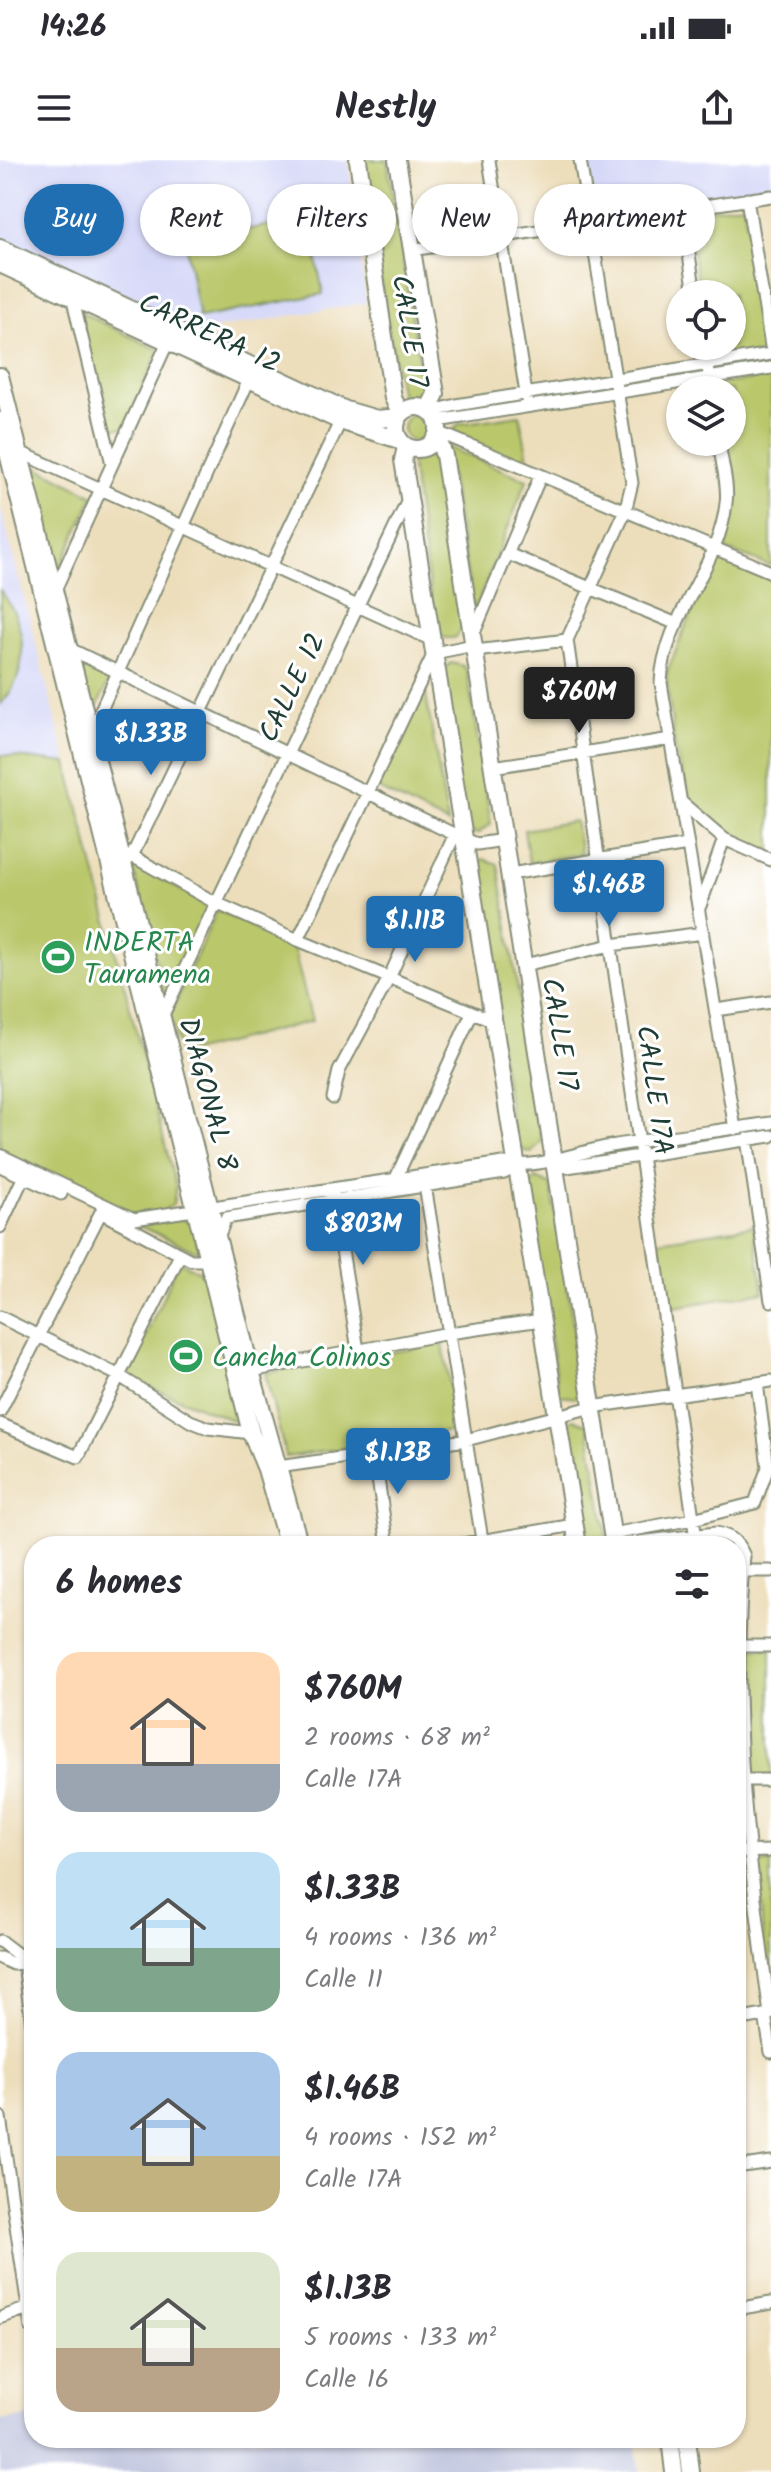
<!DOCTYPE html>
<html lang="en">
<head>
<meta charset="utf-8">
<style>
	:root { --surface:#fff; --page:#f7f7f7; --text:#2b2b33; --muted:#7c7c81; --accent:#1f6fb2 }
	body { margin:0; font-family:Kalam,sans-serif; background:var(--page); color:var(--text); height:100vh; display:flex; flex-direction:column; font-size:30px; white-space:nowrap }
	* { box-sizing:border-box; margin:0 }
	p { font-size:26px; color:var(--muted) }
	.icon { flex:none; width:44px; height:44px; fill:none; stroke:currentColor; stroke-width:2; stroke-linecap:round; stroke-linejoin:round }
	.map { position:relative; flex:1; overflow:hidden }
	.details { position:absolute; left:24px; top:1376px; width:722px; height:912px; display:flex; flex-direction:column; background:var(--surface); border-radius:32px; box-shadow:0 2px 6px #0004 }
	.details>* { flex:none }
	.guide { position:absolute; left:24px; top:24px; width:724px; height:72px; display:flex; gap:16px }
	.buttons { position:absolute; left:666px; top:120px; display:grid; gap:16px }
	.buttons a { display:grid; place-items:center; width:80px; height:80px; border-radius:50%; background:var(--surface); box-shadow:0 2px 6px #0004; font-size:40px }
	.price { position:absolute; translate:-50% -68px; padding:0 18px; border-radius:8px; background:var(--accent); color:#fff; font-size:26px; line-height:52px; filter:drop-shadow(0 2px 4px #0008) }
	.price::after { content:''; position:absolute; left:50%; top:48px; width:24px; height:18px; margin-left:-12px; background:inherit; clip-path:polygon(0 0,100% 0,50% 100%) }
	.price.on { background:#222; color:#fff }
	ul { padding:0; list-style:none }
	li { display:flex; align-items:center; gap:24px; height:200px; padding:0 32px }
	li span { display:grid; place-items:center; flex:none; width:224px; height:160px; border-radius:24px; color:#555 }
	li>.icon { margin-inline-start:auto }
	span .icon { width:96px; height:96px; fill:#fffc; stroke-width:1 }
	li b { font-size:34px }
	h2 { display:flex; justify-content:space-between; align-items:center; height:96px; padding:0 32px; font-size:34px }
	.chip { padding:0 28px; border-radius:36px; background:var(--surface); box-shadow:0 2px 6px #0004; font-size:28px; line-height:72px }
	.chip.on { background:var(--accent); color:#fff }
	.status { display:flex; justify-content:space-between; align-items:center; height:56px; padding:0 40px; background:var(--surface); direction:ltr }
	.status svg { height:22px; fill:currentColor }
	header { display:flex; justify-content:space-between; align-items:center; height:104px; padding:0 32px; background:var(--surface); font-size:36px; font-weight:700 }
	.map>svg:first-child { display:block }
</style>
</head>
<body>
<div class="status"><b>14:26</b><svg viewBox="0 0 49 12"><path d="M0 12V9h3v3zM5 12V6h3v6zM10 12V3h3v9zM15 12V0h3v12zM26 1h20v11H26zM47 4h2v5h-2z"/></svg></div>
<header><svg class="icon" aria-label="menu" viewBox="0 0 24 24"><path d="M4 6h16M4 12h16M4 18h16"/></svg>Nestly<svg class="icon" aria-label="share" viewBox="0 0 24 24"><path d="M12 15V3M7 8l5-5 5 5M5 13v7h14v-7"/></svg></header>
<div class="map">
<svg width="771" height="2312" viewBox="0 0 771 2312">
	<rect width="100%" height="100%" fill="#fff"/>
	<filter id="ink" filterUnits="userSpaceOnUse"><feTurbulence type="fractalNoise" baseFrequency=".0125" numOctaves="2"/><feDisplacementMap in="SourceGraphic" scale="16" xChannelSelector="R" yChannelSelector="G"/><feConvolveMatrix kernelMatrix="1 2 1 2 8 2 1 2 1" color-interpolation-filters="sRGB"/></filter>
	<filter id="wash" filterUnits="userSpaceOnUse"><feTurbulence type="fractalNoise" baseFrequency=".006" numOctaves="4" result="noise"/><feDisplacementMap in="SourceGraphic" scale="32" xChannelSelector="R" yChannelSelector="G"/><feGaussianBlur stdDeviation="1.8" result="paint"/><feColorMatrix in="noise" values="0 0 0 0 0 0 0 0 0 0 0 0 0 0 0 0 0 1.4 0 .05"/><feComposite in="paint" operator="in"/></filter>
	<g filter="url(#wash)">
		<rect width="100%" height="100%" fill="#eddebb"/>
		<path fill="#d6d8f8" d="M0 0H348L366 143 200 171 0 84Z
			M588 0H771V31L598 59Z
			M0 346 67 603 0 595Z"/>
		<path fill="#bec3dd" d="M34 2256V2278H635L639 2312H0V2261Z"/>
		<path fill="#bac76a" stroke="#6c824f" stroke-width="2" d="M358 0H387L425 240 403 248Z
			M743 44 768 192 711 202 709 186H732V134H700L686 52Z
			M309 58 323 134 199 158 185 81Z
			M78 151 159 190 125 268H111L105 260Z
			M771 217V406L718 387 731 342 723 282H732V230H716L715 225Z
			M403 268a14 14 0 1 1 28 0a14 14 0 1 1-28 0Z
			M520 255 529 305 455 277 454 269 459 264Z
			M445 286 527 320 474 452Z
			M423 295 439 301 465 466 454 478H445L436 472 411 303Z
			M30 303 94 336 58 412Z
			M715 394 771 418V693L720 672 690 640 675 588 666 515Z
			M0 430C28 465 31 512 0 545Z
			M451 503 463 506 467 511 491 664 477 674 465 669 439 513Z
			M81 506 109 521 92 558Z
			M425 529 448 664 377 628Z
			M0 595 67 603 176 1027 173 1045 160 1053 131 1055 0 991Z
			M575 661 581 694 529 703 524 670Z
			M483 699 498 704 542 981 531 993 516 987 470 708Z
			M136 706 211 746 166 841 133 707Z
			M217 750 293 786 312 861 180 895 170 855Z
			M536 1018 551 1025 583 1230 575 1238 559 1235 526 1029Z
			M184 1059 193 1065 200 1093 135 1064Z
			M753 1066 764 1132 668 1148 658 1081Z
			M179 1101 209 1117 242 1264 127 1218Z
			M443 1184 457 1270 286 1297 265 1213Z
			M573 1259 588 1265 608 1386H581L565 1264Z
			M744 1489H771V1619H745Z
			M759 1703H771V1840L763 1785Z"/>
	</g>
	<g filter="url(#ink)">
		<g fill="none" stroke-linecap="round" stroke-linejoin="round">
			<defs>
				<path id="street" d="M489 0 527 240
					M747 39 771 186
					M682 48 695 134
					M411 90 771 36
					M72 136 112 304
					M704 186 712 230
					M431 252 456 245 771 194
					M437 261 771 208
					M438 272 771 412
					M719 282C721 301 729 325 726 343 720 407 663 458 661 523L735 969
					M14 294 22 293 432 480
					M508 394 677 464
					M56 428 170 177
					M473 475 540 317
					M567 480 697 1386
					M567 480 625 352 632 323 580 0
					M66 491 72 490 464 679 477 684 504 680
					M475 491 567 480
					M86 571 92 570 251 215
					M493 607 671 579
					M681 642 724 679 771 700
					M132 696 214 742 298 780 494 861
					M120 707 132 696 342 258
					M510 714 688 685
					M700 746 724 679
					M298 780 434 493 474 485
					M524 805 611 785 703 773
					M716 850 771 842
					M162 857 409 338
					M333 938 339 911 389 818 455 674
					M747 979 771 1141
					M0 995 134 1059 503 1003C537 1010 577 992 611 986 664 977 718 971 771 963
					M555 1001 567 1007 771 976
					M0 1006 61 1034
					M424 1019 483 1386
					M395 1020 472 853
					M333 1033 358 1190
					M102 1053 191 1100H201L212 1094
					M0 1067 24 1016
					M219 1075 226 1058 504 1013 518 1006
					M0 1157 118 1215 190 1261 208 1268 251 1273
					M251 1211 449 1173 542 1160
					M0 1251 103 1048
					M0 1264 78 1297 180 1095
					M374 1292 388 1386
					M278 1307 466 1280 592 1247 771 1221
					M612 1374 693 1359 755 1343 768 1307 757 1223
					M614 1385 716 1373C732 1376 738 1382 744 1396 729 1551 749 1701 770 1854
					M451 1386 574 1365
					M743 1411H771
					M737 1486H771
					M740 1620H771
					M736 1692 771 1691
					M0 1781 29 1803
					M0 1798 13 1804 34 1802
					M29 1803 25 1811 34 1880
					M765 1855 771 1892
					M736 1860 770 1854
					M0 1957 31 2168
					M736 2007 771 2002
					M736 2149 771 2143
					M0 2158 28 2148"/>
				<path id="secondary" d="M358 0 393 238 401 254
					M397 0 436 234 428 250
					M0 88 346 250 377 259 399 257
					M0 104 340 261 399 280
					M0 216 251 1211 300 1386
					M396 268a21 21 0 1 1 42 0a21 21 0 1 1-42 0Z
					M0 261 251 1273 266 1309 288 1386
					M437 276 444 295 614 1386
					M406 287 403 300 578 1386
					M670 2278 674 2312
					M687 2278 691 2312"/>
			</defs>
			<use href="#street" stroke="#868e78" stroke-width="15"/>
			<use href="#secondary" stroke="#868e78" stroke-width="20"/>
			<use href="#street" stroke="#fff" stroke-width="11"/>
			<use href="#secondary" stroke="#fff" stroke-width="16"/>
		</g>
	</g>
	<defs>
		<symbol id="stadium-disc" viewBox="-11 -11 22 22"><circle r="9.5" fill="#2e9e5b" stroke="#fff"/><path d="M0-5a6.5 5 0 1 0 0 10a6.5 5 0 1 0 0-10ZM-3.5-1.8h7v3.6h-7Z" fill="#fff"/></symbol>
	</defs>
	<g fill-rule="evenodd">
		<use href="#stadium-disc" x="38" y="777" width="40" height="40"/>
		<use href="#stadium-disc" x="166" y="1176" width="40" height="40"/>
	</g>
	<g text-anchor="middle" stroke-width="6" stroke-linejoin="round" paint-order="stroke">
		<g font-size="28" fill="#1f3d34" stroke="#fff">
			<text transform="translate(411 171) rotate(81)" y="10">CALLE 17</text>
			<text transform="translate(210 172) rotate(25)" y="10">CARRERA 12</text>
			<text transform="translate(291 527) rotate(-64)" y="10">CALLE 12</text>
			<text transform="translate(561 874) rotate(81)" y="10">CALLE 17</text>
			<text transform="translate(656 930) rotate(82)" y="10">CALLE 17A</text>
			<text transform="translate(209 934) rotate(75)" y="10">DIAGONAL 8</text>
		</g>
		<g font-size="28" fill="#27864d" stroke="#fff" text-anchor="start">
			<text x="84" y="791">INDERTA<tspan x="84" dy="32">Tauramena</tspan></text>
			<text x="212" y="1206">Cancha Colinos</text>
		</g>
	</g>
</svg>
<div class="buttons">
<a><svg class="icon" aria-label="locate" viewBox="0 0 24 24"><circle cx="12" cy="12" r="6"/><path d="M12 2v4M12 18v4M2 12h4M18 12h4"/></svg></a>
<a><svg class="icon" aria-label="layers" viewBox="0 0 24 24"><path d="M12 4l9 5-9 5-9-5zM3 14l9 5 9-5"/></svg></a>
</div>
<b class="price on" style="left:579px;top:575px">$760M</b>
<b class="price" style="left:151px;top:617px">$1.33B</b>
<b class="price" style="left:609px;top:768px">$1.46B</b>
<b class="price" style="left:415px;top:804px">$1.11B</b>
<b class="price" style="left:363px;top:1107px">$803M</b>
<b class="price" style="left:398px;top:1336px">$1.13B</b>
<div class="guide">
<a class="chip on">Buy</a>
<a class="chip">Rent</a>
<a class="chip">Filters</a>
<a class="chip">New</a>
<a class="chip">Apartment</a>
</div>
<section class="details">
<h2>6 homes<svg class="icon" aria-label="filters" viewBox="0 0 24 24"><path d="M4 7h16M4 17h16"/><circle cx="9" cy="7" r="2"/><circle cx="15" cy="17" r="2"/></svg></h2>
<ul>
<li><span style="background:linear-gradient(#ffd9b3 70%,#9aa5b1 0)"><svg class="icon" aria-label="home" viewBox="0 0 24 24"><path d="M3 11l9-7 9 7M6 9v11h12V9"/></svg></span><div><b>$760M</b><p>2 rooms · 68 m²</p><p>Calle 17A</p></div></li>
<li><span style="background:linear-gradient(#bfe0f5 60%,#7fa58c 0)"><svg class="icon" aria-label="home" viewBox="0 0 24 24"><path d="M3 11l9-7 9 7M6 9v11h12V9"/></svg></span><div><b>$1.33B</b><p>4 rooms · 136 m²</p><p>Calle 11</p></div></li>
<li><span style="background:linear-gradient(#a9c7e8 65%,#c2b280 0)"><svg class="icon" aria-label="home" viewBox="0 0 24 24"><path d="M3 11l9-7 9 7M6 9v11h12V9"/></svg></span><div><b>$1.46B</b><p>4 rooms · 152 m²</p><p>Calle 17A</p></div></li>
<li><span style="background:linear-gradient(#dfe7d0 60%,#b9a48a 0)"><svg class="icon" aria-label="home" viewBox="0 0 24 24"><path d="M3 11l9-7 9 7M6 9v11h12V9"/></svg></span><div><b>$1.13B</b><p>5 rooms · 133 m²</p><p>Calle 16</p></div></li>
</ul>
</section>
</div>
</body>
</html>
